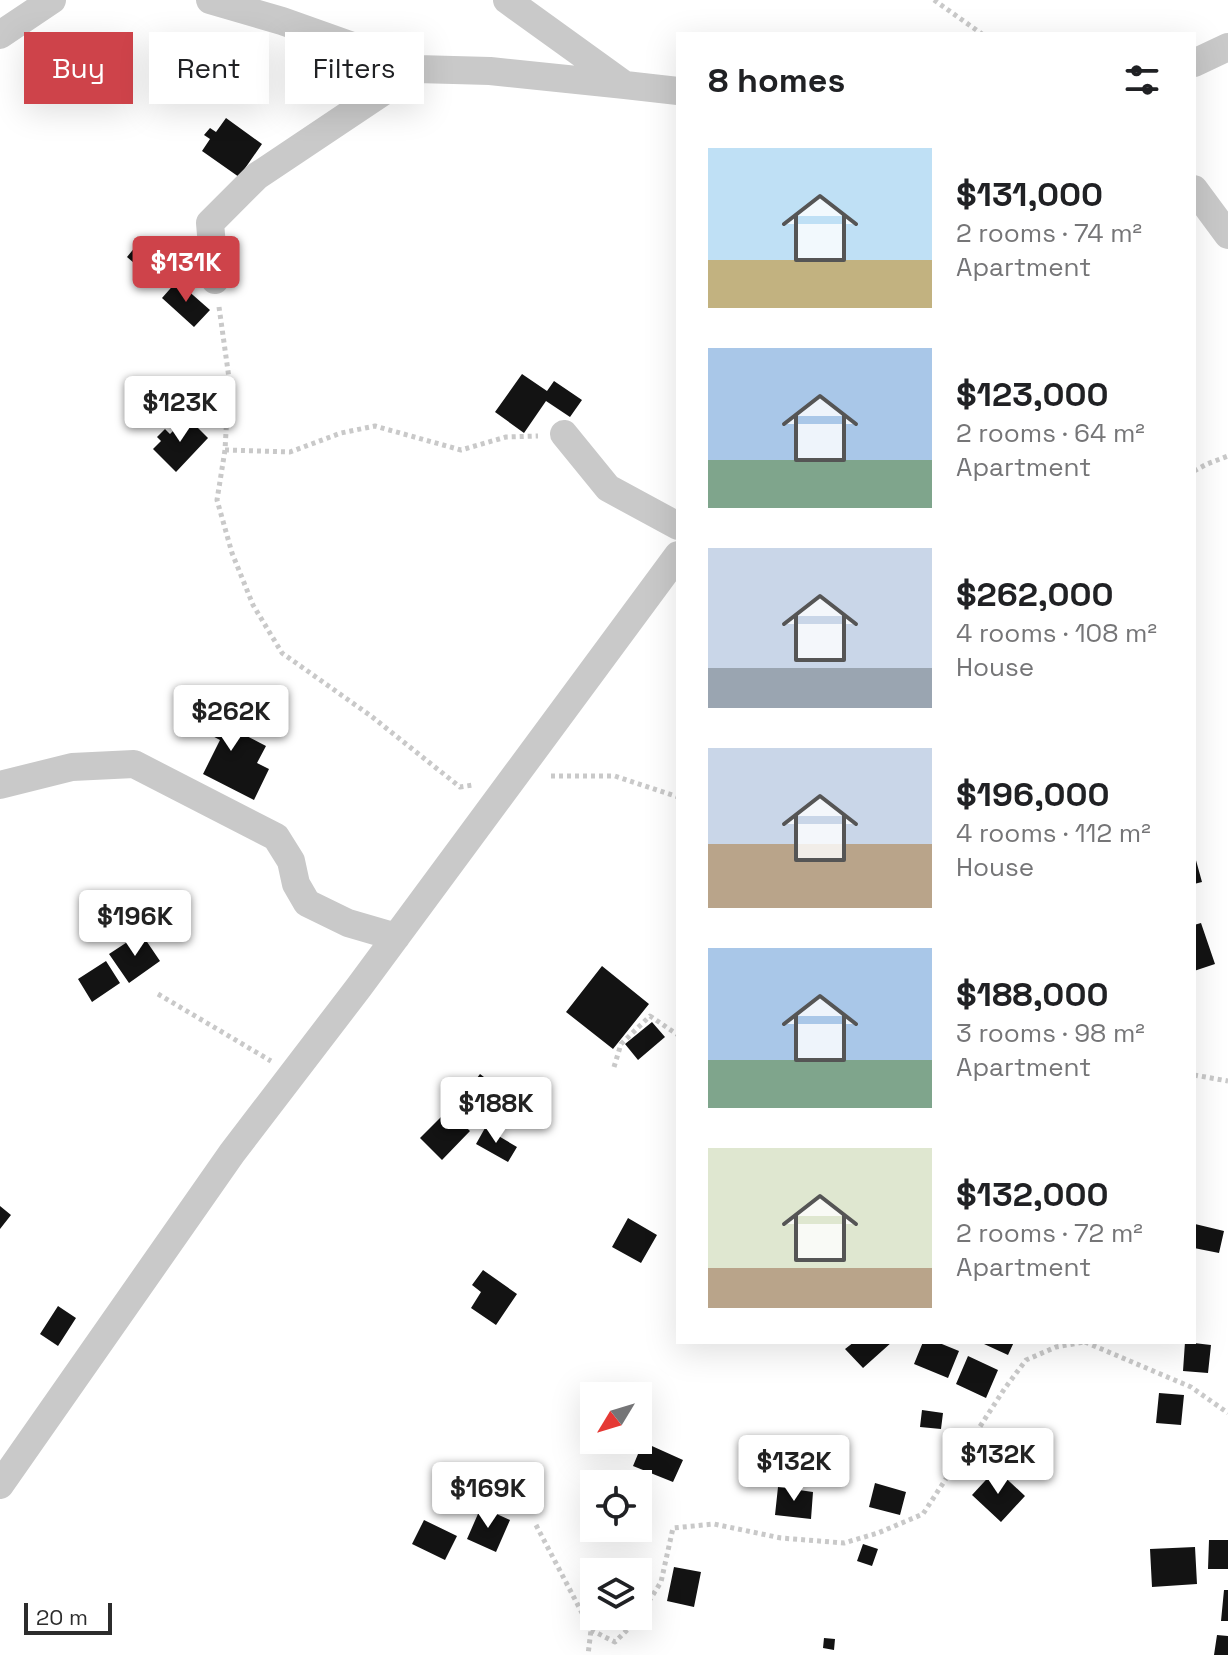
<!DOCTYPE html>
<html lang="en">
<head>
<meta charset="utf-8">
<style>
	:root { --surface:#fff; --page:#f6f6f6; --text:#202124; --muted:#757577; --accent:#ce434a }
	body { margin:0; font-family:"Space Grotesk",sans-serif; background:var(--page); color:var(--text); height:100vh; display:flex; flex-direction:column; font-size:30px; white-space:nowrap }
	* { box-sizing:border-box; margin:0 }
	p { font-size:26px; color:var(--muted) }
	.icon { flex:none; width:44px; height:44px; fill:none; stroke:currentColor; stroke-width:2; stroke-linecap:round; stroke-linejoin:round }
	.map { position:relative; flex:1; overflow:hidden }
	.panel { position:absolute; left:676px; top:32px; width:520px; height:1312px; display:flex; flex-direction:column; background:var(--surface); border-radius:0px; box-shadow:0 8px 32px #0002 }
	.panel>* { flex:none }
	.banner { position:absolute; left:24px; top:32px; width:532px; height:72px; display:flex; gap:16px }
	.needle { width:52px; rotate:232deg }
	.tools { position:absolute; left:580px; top:1382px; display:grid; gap:16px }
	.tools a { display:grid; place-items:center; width:72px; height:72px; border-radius:0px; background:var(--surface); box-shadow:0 8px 32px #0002; font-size:40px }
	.scale { position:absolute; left:24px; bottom:20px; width:88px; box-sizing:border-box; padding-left:8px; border:4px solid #2c2c2c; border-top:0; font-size:22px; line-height:28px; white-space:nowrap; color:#2c2c2c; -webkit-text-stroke:6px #fff; paint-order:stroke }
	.price { position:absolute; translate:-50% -68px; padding:0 18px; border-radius:8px; background:#fff; color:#222; font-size:26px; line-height:52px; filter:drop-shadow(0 2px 4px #0008) }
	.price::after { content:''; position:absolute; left:50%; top:48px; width:24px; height:18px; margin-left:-12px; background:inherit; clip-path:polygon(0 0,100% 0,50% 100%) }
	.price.active { background:var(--accent); color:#fff }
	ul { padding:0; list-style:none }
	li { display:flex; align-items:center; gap:24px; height:200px; padding:0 32px }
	li span { display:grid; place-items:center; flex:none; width:224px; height:160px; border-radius:0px; color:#555 }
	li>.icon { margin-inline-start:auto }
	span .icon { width:96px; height:96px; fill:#fffc; stroke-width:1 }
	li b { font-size:34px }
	h2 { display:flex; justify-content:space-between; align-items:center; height:96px; padding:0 32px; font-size:34px }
	.chip { padding:0 28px; border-radius:0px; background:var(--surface); box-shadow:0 8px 32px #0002; font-size:28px; line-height:72px }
	.chip.active { background:var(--accent); color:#fff }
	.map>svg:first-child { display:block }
</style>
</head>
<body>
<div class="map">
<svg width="1228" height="1655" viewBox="0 0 1228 1655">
	<rect width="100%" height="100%" fill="#fff"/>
	<path fill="#131313" d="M226 118 262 144 239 177 202 151 210 139 204 135 210 128 216 132Z
		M136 246 157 264 148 275 127 257Z
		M177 281 210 310 194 327 162 298Z
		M522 374 547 391 554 381 582 400 570 417 546 401 524 433 495 412Z
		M187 417 208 438 176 472 153 449 161 441 157 437 165 429 170 434Z
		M198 702 235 721 231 728 266 746 257 763 269 769 254 800 203 774 220 740 188 723Z
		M1194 853 1202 882 1194 884Z
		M1201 923 1215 964 1194 971V925Z
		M141 933 160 961 129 983 109 954Z
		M106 961 120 983 92 1002 78 979Z
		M602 966 649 1004 613 1049 566 1012Z
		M652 1022 665 1037 638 1060 625 1044Z
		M480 1074 504 1092 478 1127 454 1108Z
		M448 1110 470 1131 442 1160 420 1138Z
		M485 1128 517 1147 508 1162 476 1144Z
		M0 1206 11 1215 0 1229Z
		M628 1218 657 1235 641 1263 612 1247Z
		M1195 1224 1224 1231 1219 1253 1194 1248Z
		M483 1270 517 1294 496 1325 471 1308 481 1292 472 1285Z
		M58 1306 76 1318 58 1346 40 1334Z
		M854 1342H892L863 1368 845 1349Z
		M923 1342H937L959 1351 948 1378 914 1364Z
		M985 1342H1014L1008 1355 984 1344Z
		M1185 1342 1211 1345 1208 1373 1183 1371Z
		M968 1356 998 1370 986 1398 956 1384Z
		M1159 1393 1184 1395 1181 1425 1156 1423Z
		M922 1410 943 1413 941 1429 920 1427Z
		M643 1442 683 1460 673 1482 633 1466Z
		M996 1469 1025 1496 1001 1522 972 1495Z
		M875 1483 906 1492 900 1515 869 1507Z
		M778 1487 813 1492 811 1519 775 1515Z
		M481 1507 510 1520 496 1552 467 1539Z
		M424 1520 457 1536 445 1560 412 1544Z
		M1209 1540H1228V1569H1208Z
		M863 1544 878 1549 872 1566 857 1561Z
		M1195 1547 1197 1584 1152 1587 1150 1549Z
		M674 1567 701 1572 694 1607 667 1601Z
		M1224 1590H1228V1621H1221Z
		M1217 1635 1228 1636V1655H1214Z
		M824 1638 835 1639 834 1650 823 1648Z"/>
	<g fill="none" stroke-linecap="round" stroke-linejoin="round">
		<path stroke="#c9c9c9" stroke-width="5" stroke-dasharray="4 4" stroke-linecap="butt" d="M934 0 982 34
			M219 307 229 378 225 450 217 500 232 553 253 605 282 653 371 716 460 787 473 785
			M225 450 290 452 341 433 375 426 461 450 506 437 538 436
			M1194 471 1207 464 1228 456
			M551 776H615L678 797
			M158 994 271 1061
			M614 1067 621 1044 650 1016 678 1035
			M1194 1075 1228 1081
			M1085 1342 1191 1387 1228 1413
			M536 1525 591 1630 588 1655
			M591 1630 615 1642 637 1620 661 1582 673 1528 714 1524 781 1538 844 1543 878 1533 923 1514 1005 1388 1026 1360 1056 1347 1084 1342"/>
		<path stroke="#c9c9c9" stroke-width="28" d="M210 0 282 21 417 69 490 71 625 85
			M507 0 625 85 678 91
			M0 35 52 0
			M1194 63 1228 47
			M1194 189 1228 235
			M215 280 210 223 257 176 417 69
			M564 434 608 488 678 526
			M0 785 72 767 134 764 276 837 291 861 296 884 307 903 348 923 396 937
			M0 1485 232 1153 359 987 678 555"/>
	</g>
</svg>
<div class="tools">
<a><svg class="needle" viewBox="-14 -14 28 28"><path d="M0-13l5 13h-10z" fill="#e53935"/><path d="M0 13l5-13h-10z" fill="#757577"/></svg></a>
<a><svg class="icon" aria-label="locate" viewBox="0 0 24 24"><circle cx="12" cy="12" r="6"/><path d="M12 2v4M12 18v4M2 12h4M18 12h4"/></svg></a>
<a><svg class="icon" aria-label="layers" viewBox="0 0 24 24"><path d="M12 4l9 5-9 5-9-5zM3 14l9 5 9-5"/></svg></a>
</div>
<div class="scale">20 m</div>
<b class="price active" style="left:186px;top:304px">$131K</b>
<b class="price" style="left:180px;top:444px">$123K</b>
<b class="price" style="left:231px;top:753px">$262K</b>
<b class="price" style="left:135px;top:958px">$196K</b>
<b class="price" style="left:496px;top:1145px">$188K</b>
<b class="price" style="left:998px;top:1496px">$132K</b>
<b class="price" style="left:794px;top:1503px">$132K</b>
<b class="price" style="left:488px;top:1530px">$169K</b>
<div class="banner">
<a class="chip active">Buy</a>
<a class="chip">Rent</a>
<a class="chip">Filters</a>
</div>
<section class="panel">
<h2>8 homes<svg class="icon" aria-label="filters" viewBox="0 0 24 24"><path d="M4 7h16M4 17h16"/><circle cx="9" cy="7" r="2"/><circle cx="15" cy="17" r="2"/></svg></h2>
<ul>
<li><span style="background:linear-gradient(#bfe0f5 70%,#c2b280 0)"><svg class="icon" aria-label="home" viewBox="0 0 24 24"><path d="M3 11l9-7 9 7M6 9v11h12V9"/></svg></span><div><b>$131,000</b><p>2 rooms · 74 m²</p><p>Apartment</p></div></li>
<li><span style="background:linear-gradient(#a9c7e8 70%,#7fa58c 0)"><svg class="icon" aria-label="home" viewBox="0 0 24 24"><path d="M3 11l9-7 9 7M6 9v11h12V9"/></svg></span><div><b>$123,000</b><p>2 rooms · 64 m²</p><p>Apartment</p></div></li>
<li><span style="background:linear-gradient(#c9d6e8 75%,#9aa5b1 0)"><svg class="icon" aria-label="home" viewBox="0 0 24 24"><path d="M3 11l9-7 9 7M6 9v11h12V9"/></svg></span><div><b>$262,000</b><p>4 rooms · 108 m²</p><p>House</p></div></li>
<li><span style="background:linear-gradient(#c9d6e8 60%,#b9a48a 0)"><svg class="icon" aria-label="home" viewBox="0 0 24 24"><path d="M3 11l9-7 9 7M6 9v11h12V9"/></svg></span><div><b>$196,000</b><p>4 rooms · 112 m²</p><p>House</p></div></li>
<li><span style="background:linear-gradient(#a9c7e8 70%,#7fa58c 0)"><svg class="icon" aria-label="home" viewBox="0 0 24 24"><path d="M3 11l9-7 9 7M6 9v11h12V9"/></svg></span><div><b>$188,000</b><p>3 rooms · 98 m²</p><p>Apartment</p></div></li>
<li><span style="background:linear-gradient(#dfe7d0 75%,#b9a48a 0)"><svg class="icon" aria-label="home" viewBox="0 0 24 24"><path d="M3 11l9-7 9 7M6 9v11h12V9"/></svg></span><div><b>$132,000</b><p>2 rooms · 72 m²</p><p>Apartment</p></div></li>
</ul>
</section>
</div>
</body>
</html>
